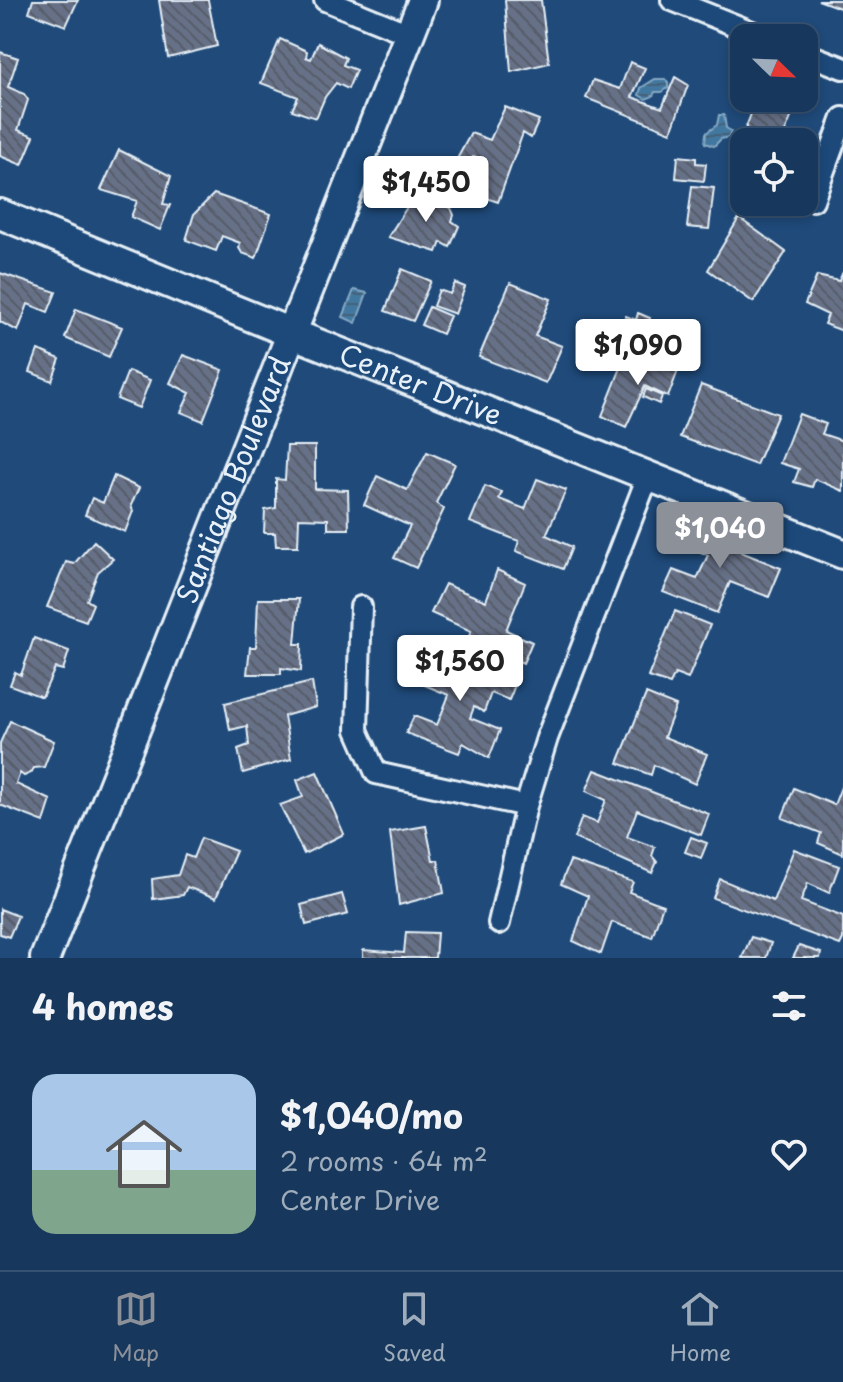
<!DOCTYPE html>
<html lang="en">
<head>
<meta charset="utf-8">
<style>
	:root { --surface:#17385c; --page:#244365; --text:#f1f3f6; --muted:#9eacbb; --line:#365272; --accent:#8c9099 }
	body { margin:0; font-family:"Playpen Sans",sans-serif; background:var(--page); color:var(--text); height:100vh; display:flex; flex-direction:column; font-size:30px; white-space:nowrap }
	* { box-sizing:border-box; margin:0 }
	p { font-size:26px; color:var(--muted) }
	.icon { flex:none; width:44px; height:44px; fill:none; stroke:currentColor; stroke-width:2; stroke-linecap:round; stroke-linejoin:round }
	.map { position:relative; height:958px; overflow:hidden }
	.drawer { display:flex; flex-direction:column; background:var(--surface); flex:1 }
	.drawer>* { flex:none }
	.needle { width:52px; rotate:113deg }
	.controls { position:absolute; left:730px; top:24px; display:grid; gap:16px }
	.controls a { display:grid; place-items:center; width:88px; height:88px; border-radius:16px; background:var(--surface); box-shadow:0 4px 12px #0003,0 0 0 2px var(--line); font-size:40px }
	.price { position:absolute; translate:-50% -68px; padding:0 18px; border-radius:8px; background:#fff; color:#222; font-size:26px; line-height:52px; filter:drop-shadow(0 2px 4px #0008) }
	.price::after { content:''; position:absolute; left:50%; top:48px; width:24px; height:18px; margin-left:-12px; background:inherit; clip-path:polygon(0 0,100% 0,50% 100%) }
	.price.on { background:var(--accent); color:#fff }
	ul { padding:0; list-style:none }
	li { display:flex; align-items:center; gap:24px; height:200px; padding:0 32px }
	li span { display:grid; place-items:center; flex:none; width:224px; height:160px; border-radius:24px; color:#555 }
	li>.icon { margin-inline-start:auto }
	span .icon { width:96px; height:96px; fill:#fffc; stroke-width:1 }
	li b { font-size:34px }
	h2 { display:flex; justify-content:space-between; align-items:center; height:96px; padding:0 32px; font-size:34px }
	.menu { display:flex; justify-content:space-around; align-items:center; height:112px; border-top:2px solid var(--line); background:var(--surface); font-size:22px; color:var(--muted) }
	.menu a { display:grid; justify-items:center; gap:4px }
	.menu .on { color:var(--accent) }
	.map>svg:first-child { display:block }
</style>
</head>
<body>
<div class="map">
<svg width="843" height="958" viewBox="0 0 843 958">
	<defs>
		<pattern id="water-rules" width="6" height="5" patternUnits="userSpaceOnUse" patternTransform="scale(2)"><rect width="6" height="5" fill="#4378a0"/><path d="M0 2.5h6" fill="none" stroke="#446279"/></pattern>
		<pattern id="building-back-hatch" width="6" height="6" patternUnits="userSpaceOnUse" patternTransform="scale(2)"><rect width="6" height="6" fill="#667087"/><path d="M-1 5l2 2M0 0l6 6M5-1l2 2" fill="none" stroke="#565c68"/></pattern>
	</defs>
	<rect width="100%" height="100%" fill="#1f4a7a"/>
	<filter id="ink" filterUnits="userSpaceOnUse"><feTurbulence type="fractalNoise" baseFrequency=".0125" numOctaves="2"/><feDisplacementMap in="SourceGraphic" scale="16" xChannelSelector="R" yChannelSelector="G"/><feConvolveMatrix kernelMatrix="1 2 1 2 8 2 1 2 1" color-interpolation-filters="sRGB"/></filter>
	<g filter="url(#ink)">
		<path fill="url(#water-rules)" stroke="#85a8c3" stroke-width="2" d="M655 79H665L668 83V88L662 92H655L653 96 646 99 639 95 641 88Z
			M719 115H724L726 128 731 131 729 137 721 139 714 146 705 143 706 133 717 125Z
			M354 290 367 293 356 323 343 317Z"/>
		<path fill="url(#building-back-hatch)" stroke="#e8f1f8" stroke-width="2" d="M33 0H78L66 26 29 12Z
			M159 0H208L217 46 168 58Z
			M505 0H541L549 63 511 72Z
			M818 0H843V9Z
			M280 39 307 51 306 57 311 59 318 43 346 58 343 65 356 70 348 89 336 83 325 97 316 118 292 110 298 97 261 83Z
			M0 52 18 58 8 87 24 94 28 100 18 130 34 136 22 165 0 156Z
			M630 62 645 68 632 97 662 108 675 77 688 85 671 132 586 98 593 80 620 89Z
			M757 98H799L781 142H744V167L733 162Z
			M505 107 539 120 531 138 523 133 498 202 471 193 484 160 473 157 470 163 462 162 460 183 440 184 441 162 457 159 471 133 490 140Z
			M119 150 171 176 163 204 170 205 160 230 131 217 137 201 101 190Z
			M678 156 696 158V163L706 164 704 181 676 178Z
			M692 186 714 188 709 229 687 227Z
			M416 193 451 208 454 215 452 221 459 226 450 247 441 242 437 252 388 237Z
			M214 194 271 214 256 258 242 253 239 248 240 243 222 236 216 251 186 240 194 214Z
			M739 218 786 252 753 302 708 270Z
			M402 269 431 281 413 321 385 311Z
			M843 272V331L824 324 828 315 805 304 817 276 839 281Z
			M0 273 56 292 48 312 28 304 18 331 0 322Z
			M455 283 465 287 455 314 433 306 439 290 450 294Z
			M510 283 551 299 535 336 562 346 546 383 479 357Z
			M429 307 450 316 442 334 421 325Z
			M76 309 122 327 109 357 65 338Z
			M638 313 650 318 639 349 616 340 626 316 636 320Z
			M38 350 60 359 52 381 30 372Z
			M183 355 223 370 203 421 181 412 190 393 170 383Z
			M636 355 679 368 668 397 645 386 626 427 602 416 622 365 630 368Z
			M128 371 150 380 139 408 117 399Z
			M701 385 778 414 756 465 680 437Z
			M646 389 662 396 659 404 643 397Z
			M799 414 826 424 822 434 843 441V491L815 479 812 487 794 482 799 469 780 463Z
			M287 446H315V489L348 490 349 529H328V519L299 518 298 546H276L275 533H264L265 510 276 508V479L285 480Z
			M427 452 455 464 436 503 444 509 416 568 394 558 410 526 364 505 377 476 407 490Z
			M114 476 139 488 131 505 133 511 125 532 85 515 92 498 103 503Z
			M537 479 566 490 546 535 572 547 563 569 516 551 519 541 470 522 485 486 502 492 499 499 525 509Z
			M691 523 746 542 741 552 781 568 769 597 730 582 717 613 663 592 673 570 697 579 708 555 682 544Z
			M94 541 113 559 98 572 87 600 93 604 86 621 47 607 66 562 74 564Z
			M497 570 525 583 506 630 532 642 523 663 468 639 471 631 431 613 445 584 486 601Z
			M258 599H299L295 644H302L301 671 281 668V674H247L250 647H256Z
			M675 611 710 625 688 679 675 674 670 684 648 677Z
			M34 638 69 651 63 670 55 668 42 697 10 685 15 672 21 675Z
			M423 651 461 666 466 657 517 680 509 700 491 693 484 712 474 707 470 718 500 730 489 758 463 743 459 753 406 733 414 716 437 725 449 695 410 679Z
			M312 682 316 707 284 716 291 759 243 773 238 749 249 745 247 726 230 730 225 703Z
			M646 694 676 706 664 737 707 754 695 784 654 765 651 775 618 763Z
			M10 721 54 741 44 767 34 768 31 773 24 776 20 773 16 784 51 800 44 822 0 805V743Z
			M595 770 709 814 701 835 637 810 627 837 655 847 652 856 657 862 652 873 574 838 582 817 597 823 606 800 586 791Z
			M317 772 344 834 304 854 280 805 303 797 297 780Z
			M843 782V854L818 843 821 833 782 818 794 788 834 805Z
			M426 826 433 860H438L444 893 399 905 390 832Z
			M691 837 707 843 701 858 685 852Z
			M201 838 236 851 216 898 187 887 183 895 153 899 152 879 178 875 185 855 193 858Z
			M794 849 839 866 829 893 808 883 801 901 843 917V939L840 945 713 898 720 879 773 901Z
			M570 861 633 882 629 892 663 905 652 937 612 922 601 954 573 941 588 896 561 884Z
			M342 894 348 914 306 925 301 905Z
			M0 909 18 916 9 937 0 934Z
			M406 932 437 933 435 958H363V950L404 953Z
			M751 937 771 943 766 958H742Z
			M799 946 821 953 820 958H793Z"/>
		<g fill="none" stroke-linecap="round" stroke-linejoin="round">
			<defs>
				<path id="street" d="M325 0 409 34
					M672 0 767 38
					M804 53 843 68
					M813 200 843 118
					M361 607 357 730 376 773 526 806
					M499 923 526 806 547 738 648 476"/>
				<g id="secondary">
					<path id="s1" d="M0 214 291 333 843 554"/>
					<path id="s2" d="M45 958 423 0"/>
				</g>
			</defs>
			<use href="#street" stroke="#e8f1f8" stroke-width="26"/>
			<use href="#secondary" stroke="#e8f1f8" stroke-width="34"/>
			<use href="#street" stroke="#1f4a7a" stroke-width="20"/>
			<use href="#secondary" stroke="#1f4a7a" stroke-width="28"/>
		</g>
	</g>
	<g text-anchor="middle" stroke-width="8" stroke-linejoin="round" paint-order="stroke">
		<g font-size="28" fill="#e8f1f8" stroke="#1f4a7a">
			<text dy="10" stroke="none"><textPath href="#s1" startOffset="454">Center Drive</textPath></text>
			<text dy="10" stroke="none"><textPath href="#s2" startOffset="514">Santiago Boulevard</textPath></text>
		</g>
	</g>
</svg>
<div class="controls">
<a><svg class="needle" viewBox="-14 -14 28 28"><path d="M0-13l5 13h-10z" fill="#e53935"/><path d="M0 13l5-13h-10z" fill="#9eacbb"/></svg></a>
<a><svg class="icon" aria-label="locate" viewBox="0 0 24 24"><circle cx="12" cy="12" r="6"/><path d="M12 2v4M12 18v4M2 12h4M18 12h4"/></svg></a>
</div>
<b class="price" style="left:426px;top:224px">$1,450</b>
<b class="price" style="left:638px;top:387px">$1,090</b>
<b class="price on" style="left:720px;top:570px">$1,040</b>
<b class="price" style="left:460px;top:703px">$1,560</b>
</div>
<section class="drawer">
<h2>4 homes<svg class="icon" aria-label="filters" viewBox="0 0 24 24"><path d="M4 7h16M4 17h16"/><circle cx="9" cy="7" r="2"/><circle cx="15" cy="17" r="2"/></svg></h2>
<ul>
<li><span style="background:linear-gradient(#a9c7e8 60%,#7fa58c 0)"><svg class="icon" aria-label="home" viewBox="0 0 24 24"><path d="M3 11l9-7 9 7M6 9v11h12V9"/></svg></span><div><b>$1,040/mo</b><p>2 rooms · 64 m²</p><p>Center Drive</p></div><svg class="icon" aria-label="heart" viewBox="0 0 24 24"><path d="M12 20l-8-8c-3-5 5-10 8-4 3-6 11-1 8 4z"/></svg></li>
</ul>
</section>
<nav class="menu">
<a class="on"><svg class="icon" aria-label="map" viewBox="0 0 24 24"><path d="M3 6l6-2 6 2 6-2v14l-6 2-6-2-6 2zM9 4v14M15 6v14"/></svg>Map</a>
<a><svg class="icon" aria-label="saved" viewBox="0 0 24 24"><path d="M7 4h10v16l-5-4-5 4z"/></svg>Saved</a>
<a><svg class="icon" aria-label="home" viewBox="0 0 24 24"><path d="M3 11l9-7 9 7M6 9v11h12V9"/></svg>Home</a>
</nav>
</body>
</html>
